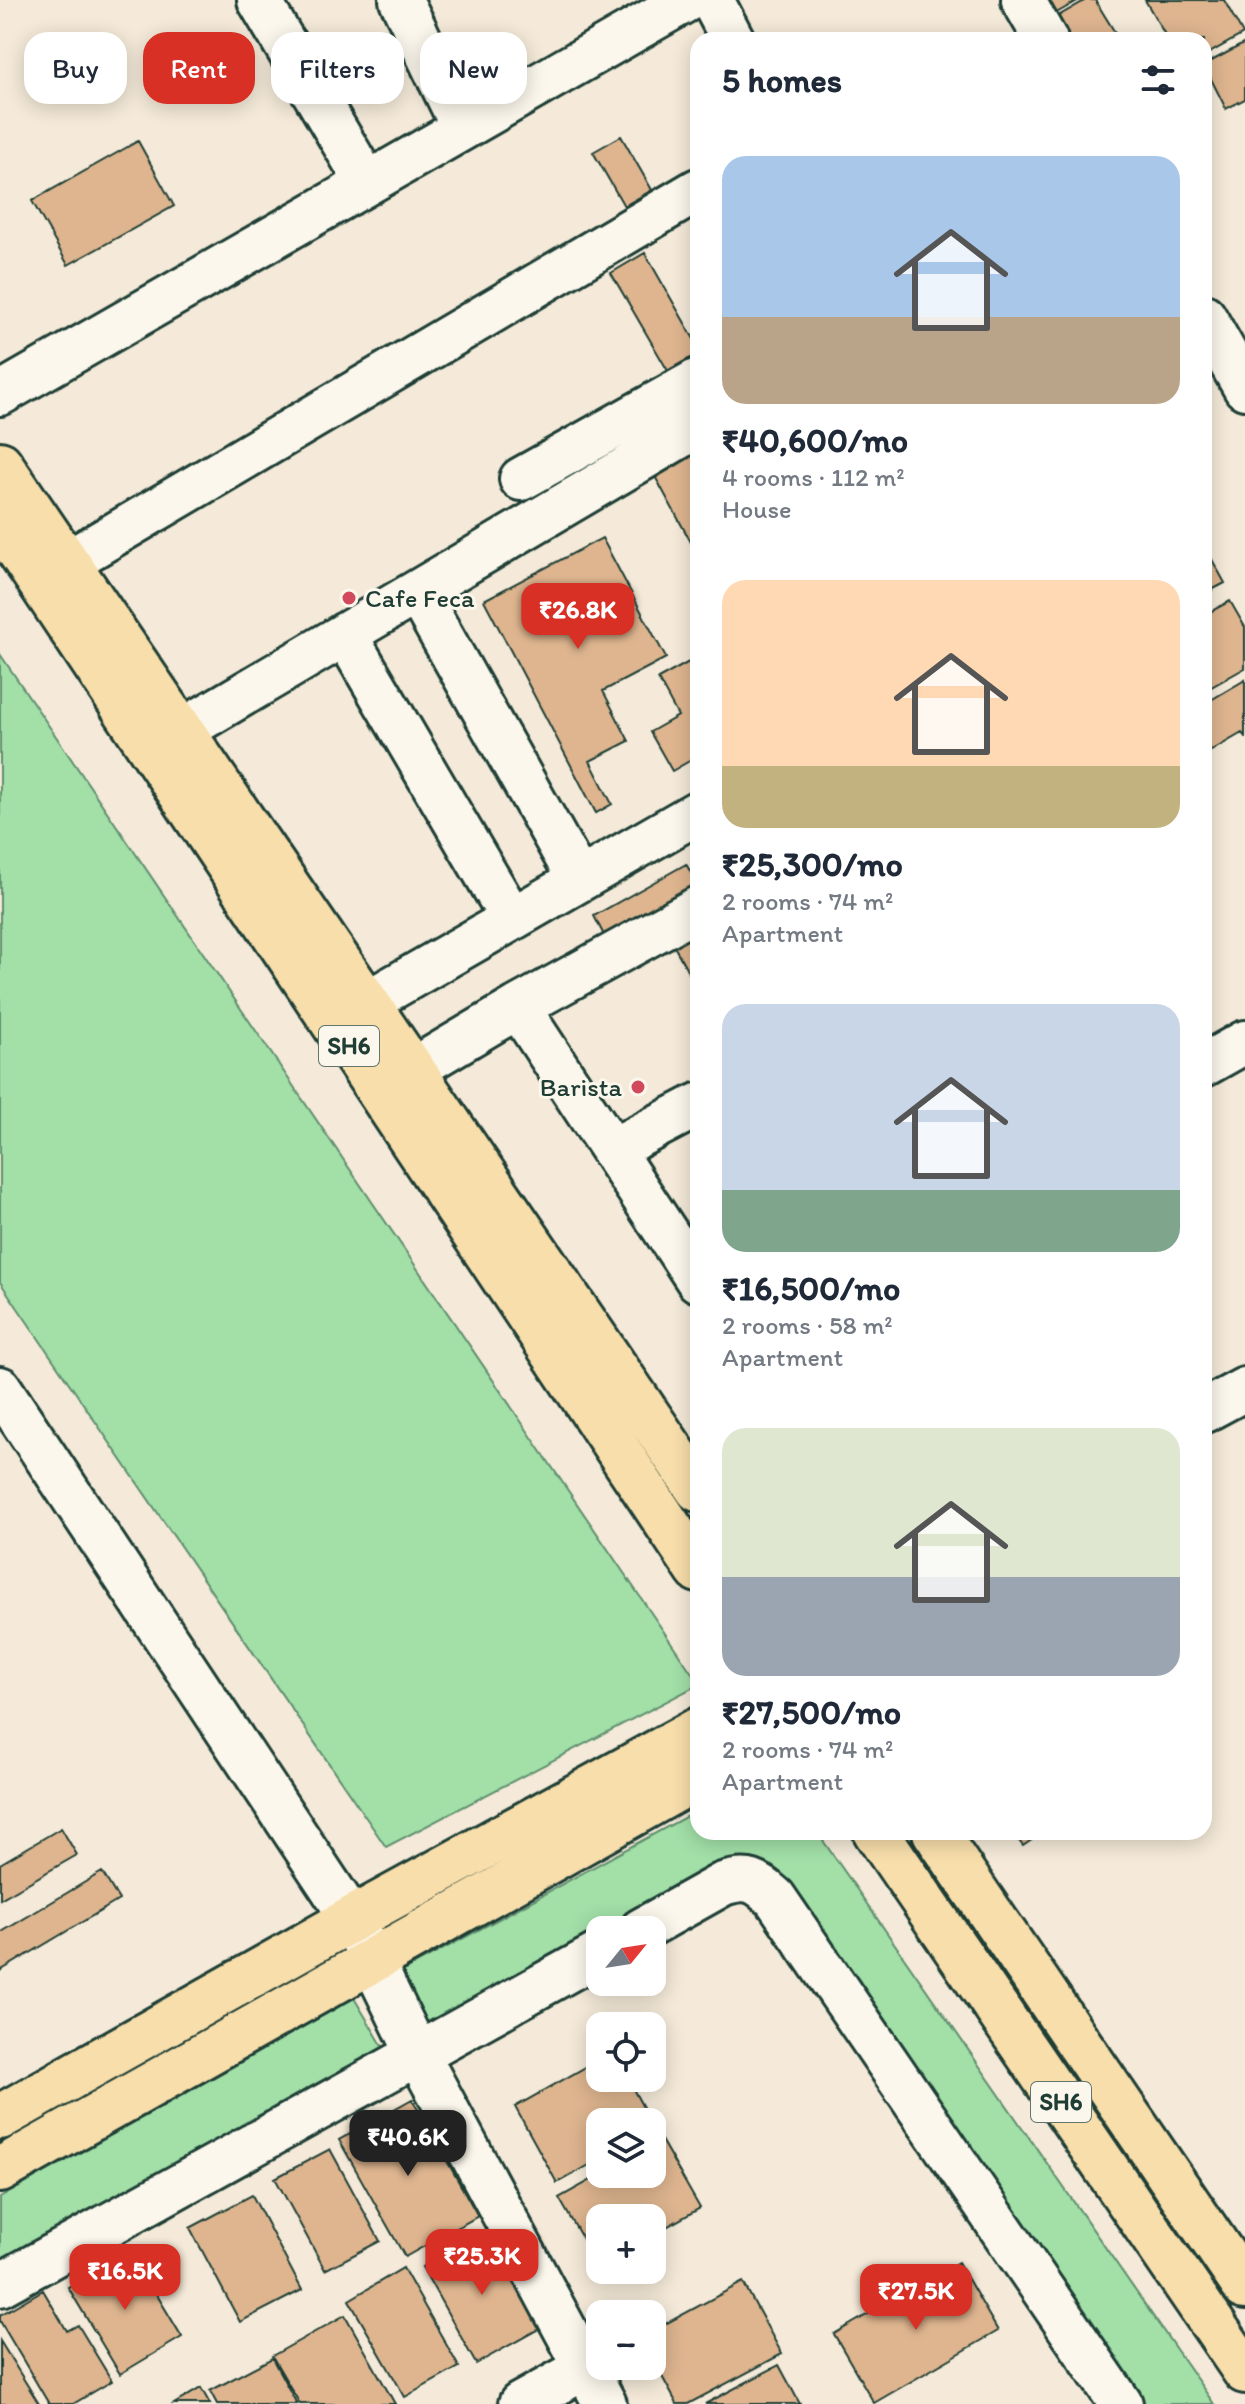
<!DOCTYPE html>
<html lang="en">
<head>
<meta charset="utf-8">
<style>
	:root { --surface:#fff; --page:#f6f6f7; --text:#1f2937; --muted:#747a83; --accent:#d93025 }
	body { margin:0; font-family:Itim,sans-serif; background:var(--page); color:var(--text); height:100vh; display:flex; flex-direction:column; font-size:30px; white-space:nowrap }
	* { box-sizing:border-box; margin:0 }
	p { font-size:26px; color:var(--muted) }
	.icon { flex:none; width:44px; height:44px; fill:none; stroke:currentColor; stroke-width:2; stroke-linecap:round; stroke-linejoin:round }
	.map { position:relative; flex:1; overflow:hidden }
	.side { position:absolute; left:690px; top:32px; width:522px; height:1808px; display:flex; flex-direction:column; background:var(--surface); border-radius:24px; box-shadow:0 4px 20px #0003 }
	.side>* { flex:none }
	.banner { position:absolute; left:24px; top:32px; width:546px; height:72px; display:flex; gap:16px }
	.needle { width:52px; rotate:60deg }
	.tools { position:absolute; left:586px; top:1916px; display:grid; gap:16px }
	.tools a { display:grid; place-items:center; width:80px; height:80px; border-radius:16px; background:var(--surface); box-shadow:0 4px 20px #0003; font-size:40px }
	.price { position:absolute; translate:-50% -68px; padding:0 18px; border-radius:16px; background:var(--accent); color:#fff; font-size:26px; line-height:52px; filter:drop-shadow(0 2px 4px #0008) }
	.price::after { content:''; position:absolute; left:50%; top:48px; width:24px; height:18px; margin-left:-12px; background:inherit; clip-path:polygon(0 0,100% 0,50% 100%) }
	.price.on { background:#222; color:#fff }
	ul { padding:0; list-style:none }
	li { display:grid; align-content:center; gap:16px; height:424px; padding:0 32px }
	li span { display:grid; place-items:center; height:248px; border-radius:24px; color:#555 }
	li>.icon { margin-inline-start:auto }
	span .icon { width:144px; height:144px; fill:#fffc; stroke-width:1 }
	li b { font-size:34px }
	h2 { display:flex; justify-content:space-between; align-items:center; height:96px; padding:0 32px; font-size:34px }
	.pill { padding:0 28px; border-radius:24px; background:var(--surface); box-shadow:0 4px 20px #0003; font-size:28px; line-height:72px }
	.pill.on { background:var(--accent); color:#fff }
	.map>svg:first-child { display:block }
</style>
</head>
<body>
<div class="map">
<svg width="1245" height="2404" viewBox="0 0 1245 2404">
	<rect width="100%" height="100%" fill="#f5ead9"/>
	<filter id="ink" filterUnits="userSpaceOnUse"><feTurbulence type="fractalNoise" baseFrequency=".0125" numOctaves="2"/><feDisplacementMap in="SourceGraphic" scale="16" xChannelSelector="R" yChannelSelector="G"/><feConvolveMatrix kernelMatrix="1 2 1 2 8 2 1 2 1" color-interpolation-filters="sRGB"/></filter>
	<g filter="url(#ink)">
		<path fill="#a2e0a8" stroke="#608e6e" stroke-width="2" d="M0 654 698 1682V1685L386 1847 0 1282Z
			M698 1810V1832H817L1214 2404H1105L735 1863 613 1930H600V1937L420 2036 385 1981Z
			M354 1998 388 2055 0 2267V2198Z"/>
		<path fill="#deb58f" stroke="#1f3d34" stroke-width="2" d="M1035 0H1079L1046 19Z
			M1086 0H1095L1119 39 1067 40 1055 18Z
			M1145 0H1224L1243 34 1204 56V40H1168Z
			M1245 43V99L1226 109 1204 65Z
			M621 136 652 190 624 206 593 152Z
			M138 141 174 206 68 265 32 201Z
			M645 253 698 346V354L668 371 611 273Z
			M698 447V555L652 471Z
			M602 538 666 658 603 691 629 741 590 761 612 804 596 813 484 600Z
			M1204 545 1225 583 1204 594Z
			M1230 601 1245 627V668L1204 691V615Z
			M698 657V756L672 771 650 732 678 716 658 679Z
			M1245 680V737L1242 733 1204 755V704Z
			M686 864 698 885V890L607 941 594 916Z
			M698 932V989L674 946Z
			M61 1828 77 1855 0 1899V1864Z
			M1012 1832H1043L1023 1846Z
			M102 1872 119 1900 0 1971V1933Z
			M600 2059V2078H627L651 2122H600V2159L557 2183 515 2107Z
			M412 2099 478 2216 405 2257 339 2140Z
			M661 2140 700 2208 652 2235V2218H600V2265L598 2266 559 2198 602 2174H652V2145Z
			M330 2149 380 2241 325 2270 275 2178Z
			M252 2195 302 2290 240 2322 190 2228Z
			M487 2230 542 2327 476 2364 422 2267Z
			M130 2250 182 2337 120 2374 68 2287Z
			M958 2262 998 2331 874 2403 834 2334Z
			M403 2268 459 2367 405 2397 349 2300Z
			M743 2282 782 2354 688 2404H677L652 2358V2331Z
			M43 2290 67 2331 78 2325 112 2381 73 2404H49L0 2321V2315Z
			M345 2315 395 2404H300L272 2356Z
			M0 2341 39 2404H0Z
			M272 2358 297 2404H217L210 2391Z
			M779 2365 800 2404H705Z
			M201 2388 210 2404H174Z"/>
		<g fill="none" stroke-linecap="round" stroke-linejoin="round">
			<defs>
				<path id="minor" d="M259 0 367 183
					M401 0 463 128
					M712 0 733 40
					M1023 0 1046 40
					M1204 316 1245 388
					M0 394 687 0
					M521 479 698 380
					M66 563 698 190
					M417 592 579 880
					M345 634 512 919
					M181 731 698 426
					M366 1003 698 812
					M518 1007 698 1281
					M1204 1065 1245 1042
					M412 1070 518 1007 698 908
					M612 1150 698 1105
					M0 1388 352 1919 418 2055 605 2404
					M1204 1411 1245 1389
					M641 1930 723 1884C749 1876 756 1881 775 1898L1121 2404
					M0 2285 600 1953
					M520 2404 585 2368"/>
				<path id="major" d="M0 464 698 1489
					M0 522 698 1570
					M876 1832 1245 2371
					M935 1832 1245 2287
					M0 2117 352 1919 698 1730
					M0 2170 698 1777"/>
			</defs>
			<use href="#minor" stroke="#1f3d34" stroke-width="48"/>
			<use href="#major" stroke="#1f3d34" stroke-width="50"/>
			<use href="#minor" stroke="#fbf7ec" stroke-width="42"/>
			<use href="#major" stroke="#f8deab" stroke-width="44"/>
		</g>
	</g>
	<g fill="#d1495b" stroke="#fbf7ec" stroke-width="3">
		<circle cx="349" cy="598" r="8"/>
		<circle cx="638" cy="1087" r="8"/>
	</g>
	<g text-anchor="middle" stroke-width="6" stroke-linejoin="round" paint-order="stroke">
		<g fill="#fbf7ec" stroke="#61756b" stroke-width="2">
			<rect x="319" y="1026" width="60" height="40" rx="6"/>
			<rect x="1031" y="2082" width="60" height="40" rx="6"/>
		</g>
		<g font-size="24" font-weight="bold" fill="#1f3d34">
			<text x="349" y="1054">SH6</text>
			<text x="1061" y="2110">SH6</text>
		</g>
		<g font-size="26" fill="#1f3d34" stroke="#fbf7ec" text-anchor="start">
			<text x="365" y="607">Cafe Feca</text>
			<text x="622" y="1096" text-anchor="end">Barista</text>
		</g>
	</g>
</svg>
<div class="tools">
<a><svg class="needle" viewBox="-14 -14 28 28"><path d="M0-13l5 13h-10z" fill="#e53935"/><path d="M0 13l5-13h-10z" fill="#747a83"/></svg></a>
<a><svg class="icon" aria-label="locate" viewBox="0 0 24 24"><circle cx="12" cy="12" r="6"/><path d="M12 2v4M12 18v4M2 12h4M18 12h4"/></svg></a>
<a><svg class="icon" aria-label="layers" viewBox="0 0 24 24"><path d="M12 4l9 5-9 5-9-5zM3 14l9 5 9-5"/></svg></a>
<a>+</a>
<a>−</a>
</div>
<b class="price" style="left:578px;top:651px">₹26.8K</b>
<b class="price on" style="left:408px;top:2178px">₹40.6K</b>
<b class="price" style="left:482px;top:2297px">₹25.3K</b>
<b class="price" style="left:125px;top:2312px">₹16.5K</b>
<b class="price" style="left:916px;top:2332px">₹27.5K</b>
<div class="banner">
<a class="pill">Buy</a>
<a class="pill on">Rent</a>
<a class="pill">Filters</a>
<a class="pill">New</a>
</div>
<section class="side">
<h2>5 homes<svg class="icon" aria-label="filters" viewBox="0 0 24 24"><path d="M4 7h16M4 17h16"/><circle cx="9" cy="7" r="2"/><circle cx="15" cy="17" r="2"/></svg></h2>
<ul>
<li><span style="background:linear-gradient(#a9c7e8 65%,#b9a48a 0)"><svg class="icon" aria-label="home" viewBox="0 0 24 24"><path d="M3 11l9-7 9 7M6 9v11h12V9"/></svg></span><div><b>₹40,600/mo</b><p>4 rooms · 112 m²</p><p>House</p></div></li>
<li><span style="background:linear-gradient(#ffd9b3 75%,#c2b280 0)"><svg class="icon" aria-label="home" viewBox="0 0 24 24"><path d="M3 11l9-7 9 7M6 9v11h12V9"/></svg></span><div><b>₹25,300/mo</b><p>2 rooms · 74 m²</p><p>Apartment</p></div></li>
<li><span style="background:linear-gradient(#c9d6e8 75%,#7fa58c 0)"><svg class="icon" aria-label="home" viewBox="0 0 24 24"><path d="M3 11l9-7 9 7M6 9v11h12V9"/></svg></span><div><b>₹16,500/mo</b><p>2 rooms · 58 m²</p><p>Apartment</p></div></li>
<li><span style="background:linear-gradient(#dfe7d0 60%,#9aa5b1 0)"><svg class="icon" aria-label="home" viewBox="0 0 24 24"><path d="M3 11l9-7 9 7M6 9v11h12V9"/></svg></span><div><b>₹27,500/mo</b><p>2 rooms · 74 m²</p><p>Apartment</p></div></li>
</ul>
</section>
</div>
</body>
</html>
